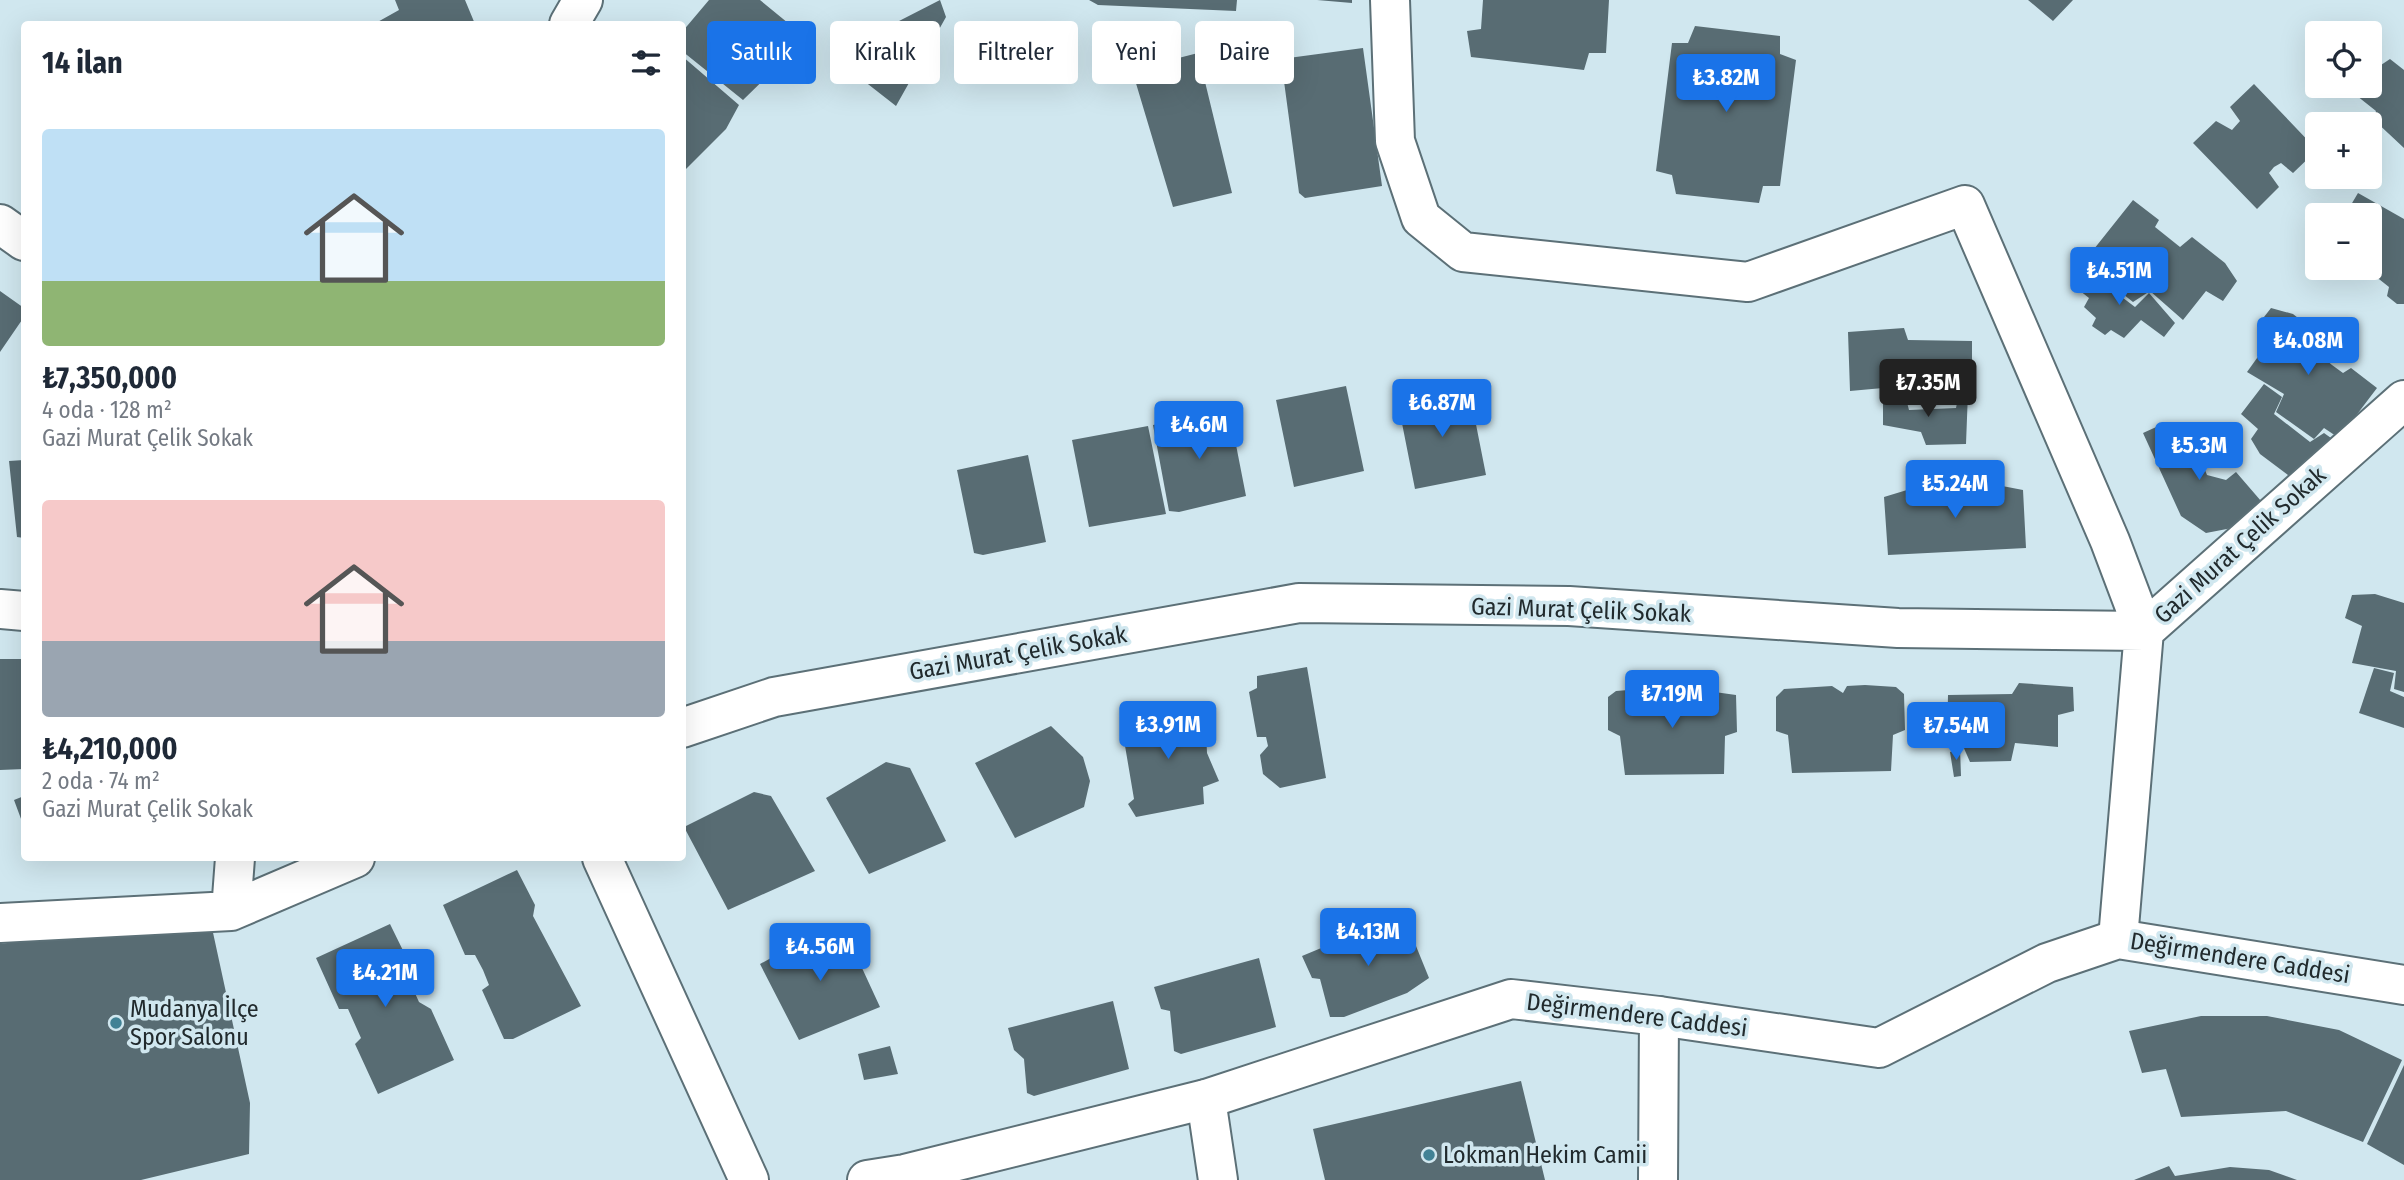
<!DOCTYPE html>
<html lang="tr">
<head>
<meta charset="utf-8">
<style>
	:root { --surface:#fff; --page:#f2f2f3; --text:#1f2937; --muted:#747a83; --accent:#1a73e8 }
	body { margin:0; font-family:"Fira Sans Condensed",sans-serif; background:var(--page); color:var(--text); height:100vh; display:flex; flex-direction:column; font-size:26px; white-space:nowrap }
	* { box-sizing:border-box; margin:0 }
	p { font-size:23px; color:var(--muted) }
	.icon { flex:none; width:38px; height:38px; fill:none; stroke:currentColor; stroke-width:2; stroke-linecap:round; stroke-linejoin:round }
	.map { position:relative; flex:1; overflow:hidden }
	.details { position:absolute; left:21px; top:21px; width:665px; height:840px; display:flex; flex-direction:column; background:var(--surface); border-radius:7px; box-shadow:0 7px 28px #0002 }
	.details>* { flex:none }
	.banner { position:absolute; left:707px; top:21px; width:665px; height:63px; display:flex; gap:14px }
	.fabs { position:absolute; left:2305px; top:21px; display:grid; gap:14px }
	.fabs a { display:grid; place-items:center; width:77px; height:77px; border-radius:7px; background:var(--surface); box-shadow:0 7px 28px #0002; font-size:35px }
	.price { position:absolute; translate:-50% -60px; padding:0 16px; border-radius:7px; background:var(--accent); color:#fff; font-size:23px; line-height:46px; filter:drop-shadow(0 2px 4px #0008) }
	.price::after { content:''; position:absolute; left:50%; top:42px; width:21px; height:16px; margin-left:-10px; background:inherit; clip-path:polygon(0 0,100% 0,50% 100%) }
	.price.on { background:#222; color:#fff }
	ul { padding:0; list-style:none }
	li { display:grid; align-content:center; gap:14px; height:371px; padding:0 21px }
	li span { display:grid; place-items:center; height:217px; border-radius:7px; color:#555 }
	li>.icon { margin-inline-start:auto }
	span .icon { width:126px; height:126px; fill:#fffc; stroke-width:1 }
	li b { font-size:30px }
	h2 { display:flex; justify-content:space-between; align-items:center; height:84px; padding:0 21px; font-size:30px }
	.tag { padding:0 24px; border-radius:7px; background:var(--surface); box-shadow:0 7px 28px #0002; font-size:24px; line-height:63px }
	.tag.on { background:var(--accent); color:#fff }
	.map>svg:first-child { display:block }
</style>
</head>
<body>
<div class="map">
<svg width="2404" height="1180" viewBox="0 0 2404 1180">
	<rect width="100%" height="100%" fill="#d0e7ef"/>
	<path fill="#586c73" d="M395 0H465L475 24H374L399 10Z
		M709 0H760L799 32 781 63 743 100 682 51V32Z
		M940 0 946 17 896 106 841 63 862 40Z
		M1089 0H1237L1236 11 1098 5Z
		M1317 0H1352V3Z
		M1483 0H1609L1606 53H1589L1584 70 1471 57 1467 31 1481 29Z
		M2028 0H2073L2053 21Z
		M1695 26 1780 36V54L1796 60 1780 186H1763L1759 203 1676 194 1672 175 1656 171 1672 43H1688Z
		M1363 48 1382 186 1305 198 1299 193 1281 59Z
		M1198 53 1232 193 1173 207 1132 70Z
		M682 56 739 105 726 129 682 173Z
		M2390 59 2404 70V148L2373 119 2376 111 2347 88 2370 86V63L2378 67Z
		M2254 84 2317 150 2293 173 2281 163 2274 167 2269 173 2279 187 2257 209 2193 143 2216 121 2232 130 2240 121 2230 107Z
		M2358 193 2404 219V304H2397L2387 296 2389 287 2365 268H2370V215H2345Z
		M2133 200 2159 220 2155 227 2180 247 2192 237 2225 263 2237 281 2223 301 2206 291 2183 320 2150 291 2133 302 2099 275 2107 261 2094 249Z
		M2095 255 2103 262 2095 273 2098 279 2135 307 2149 293 2175 323 2164 337 2141 320 2124 338 2111 330 2105 335 2092 326 2096 318 2084 307 2089 298 2074 286Z
		M0 291 24 308V317L0 352Z
		M2271 308 2293 314 2322 337 2327 342 2319 354 2332 365 2343 373 2351 368 2377 388 2339 438 2324 428 2314 439 2276 412 2284 394 2247 372 2270 340 2257 326Z
		M1904 328 1908 340 1972 341V387L1956 390 1953 405H1908L1905 386 1850 391 1848 332Z
		M2264 384 2282 397 2274 414 2310 442 2324 433 2331 438 2292 478 2260 454 2251 439 2258 429 2241 414Z
		M1346 386 1364 471 1294 487 1276 400Z
		M1469 389 1486 475 1415 489 1398 403Z
		M1883 390 1904 391 1909 410 1956 408 1959 393 1968 392 1966 444 1926 445 1921 432 1883 425Z
		M1229 409 1246 496 1179 512 1169 511 1153 425Z
		M2165 423 2170 434 2185 429 2190 437 2204 439 2211 449 2203 465 2207 475 2226 480 2236 472 2261 501 2232 528 2206 533 2181 516 2143 433Z
		M1148 426 1166 514 1089 527 1072 440Z
		M1028 455 1046 542 983 555 974 553 957 470Z
		M24 460V538L17 537 9 461Z
		M1997 485 2023 490 2026 548 1888 555 1884 497 1907 490Z
		M2375 594 2404 603V692L2394 689 2396 671 2352 663 2362 626 2345 618 2352 595Z
		M0 659H24V769L0 770Z
		M1307 667 1326 778 1280 788 1263 774 1260 755 1268 746 1266 737H1257L1249 692 1257 688V676Z
		M2374 668 2394 673 2390 691 2404 697V728L2359 713Z
		M2019 683 2073 687 2074 711 2058 715V747L2015 743 2011 761 1970 762 1963 746 1947 743 1948 695 2012 694Z
		M1865 685 1896 687 1904 694 1905 730 1893 735 1891 771 1792 773 1788 735 1776 731V697L1784 689 1832 686 1843 693 1847 686Z
		M1666 687 1675 695 1679 687 1736 695 1737 732 1725 736 1724 774 1625 775 1620 736 1608 730V697L1616 691Z
		M1205 706 1207 753 1219 781 1203 787 1204 804 1136 817 1128 804 1134 799 1121 722Z
		M1051 726 1083 757 1090 781 1084 807 1015 838 975 763Z
		M1960 748 1961 776 1954 777 1950 752Z
		M886 762 910 768 946 841 869 874 826 798Z
		M754 792 771 796 815 871 728 910 684 827Z
		M24 796V827L14 800Z
		M517 870 535 905 533 916 581 1006 513 1039H504L482 990 489 985 483 970 475 955H465L443 905Z
		M1403 914 1429 978 1407 993 1344 1017H1330L1320 979 1312 978 1302 956Z
		M172 921 212 928 250 1103 249 1154 141 1180H0V944Z
		M390 924 415 975 409 980 419 1002 431 1009 454 1060 378 1094 355 1044 361 1038 348 1009H339L316 958Z
		M844 929 880 1007 799 1040 760 964 820 931Z
		M1259 958 1276 1027 1181 1054 1174 1051 1170 1011 1161 1009 1154 987Z
		M1113 1001 1129 1069 1034 1096 1027 1093 1024 1059 1014 1050 1008 1028Z
		M2201 1016H2267L2339 1030 2402 1060 2363 1142 2286 1111 2181 1117 2166 1069 2142 1073 2129 1031Z
		M890 1046 898 1074 864 1080 858 1054Z
		M2404 1065V1165L2367 1144Z
		M1521 1081 1545 1180H1325L1313 1129Z
		M2169 1166 2175 1176 2230 1167 2269 1170 2297 1180H2134Z"/>
	<g fill="none" stroke-linecap="round" stroke-linejoin="round">
		<defs>
			<path id="street" d="M1390 0 1395 141 1421 218 1463 252 1748 282 1965 205 2110 541 2144 631 2118 939
				M569 24 583 0
				M0 224 24 241
				M0 609 24 611
				M682 728 774 697 1299 603 1569 606 1898 628 2144 631 2404 400
				M235 858 231 911 355 858
				M602 858 749 1180
				M0 923 231 911
				M1206 1099 1218 1180
				M1658 1180 1659 1016"/>
			<path id="secondary" d="M867 1180 905 1174 1206 1099 1511 999 1659 1016 1879 1048 2047 963 2118 939 2404 985"/>
		</defs>
		<use href="#street" stroke="#5c7077" stroke-width="42"/>
		<use href="#secondary" stroke="#5c7077" stroke-width="42"/>
		<use href="#street" stroke="#fff" stroke-width="38"/>
		<use href="#secondary" stroke="#fff" stroke-width="38"/>
	</g>
	<g fill="#418295" stroke="#d0e7ef" stroke-width="2.5">
		<circle cx="116" cy="1023" r="7"/>
		<circle cx="1429" cy="1155" r="7"/>
	</g>
	<g text-anchor="middle" stroke-width="7" stroke-linejoin="round" paint-order="stroke">
		<g font-size="24" fill="#212a2d" stroke="#d0e7ef">
			<text transform="translate(2240 545) rotate(-42)" y="8">Gazi Murat Çelik Sokak</text>
			<text transform="translate(1581 610) rotate(2)" y="8">Gazi Murat Çelik Sokak</text>
			<text transform="translate(1018 653) rotate(-10)" y="8">Gazi Murat Çelik Sokak</text>
			<text transform="translate(2240 958) rotate(9)" y="8">Değirmendere Caddesi</text>
			<text transform="translate(1637 1015) rotate(7)" y="8">Değirmendere Caddesi</text>
		</g>
		<g font-size="24" fill="#212a2d" stroke="#d0e7ef" text-anchor="start">
			<text x="130" y="1017">Mudanya İlçe<tspan x="130" dy="28">Spor Salonu</tspan></text>
			<text x="1443" y="1163">Lokman Hekim Camii</text>
		</g>
	</g>
</svg>
<div class="fabs">
<a><svg class="icon" aria-label="locate" viewBox="0 0 24 24"><circle cx="12" cy="12" r="6"/><path d="M12 2v4M12 18v4M2 12h4M18 12h4"/></svg></a>
<a>+</a>
<a>−</a>
</div>
<b class="price" style="left:1726px;top:114px">₺3.82M</b>
<b class="price" style="left:2119px;top:307px">₺4.51M</b>
<b class="price" style="left:2308px;top:377px">₺4.08M</b>
<b class="price on" style="left:1928px;top:419px">₺7.35M</b>
<b class="price" style="left:1442px;top:439px">₺6.87M</b>
<b class="price" style="left:1199px;top:461px">₺4.6M</b>
<b class="price" style="left:2199px;top:482px">₺5.3M</b>
<b class="price" style="left:1955px;top:520px">₺5.24M</b>
<b class="price" style="left:1672px;top:730px">₺7.19M</b>
<b class="price" style="left:1168px;top:761px">₺3.91M</b>
<b class="price" style="left:1956px;top:762px">₺7.54M</b>
<b class="price" style="left:1368px;top:968px">₺4.13M</b>
<b class="price" style="left:820px;top:983px">₺4.56M</b>
<b class="price" style="left:385px;top:1009px">₺4.21M</b>
<div class="banner">
<a class="tag on">Satılık</a>
<a class="tag">Kiralık</a>
<a class="tag">Filtreler</a>
<a class="tag">Yeni</a>
<a class="tag">Daire</a>
</div>
<section class="details">
<h2>14 ilan<svg class="icon" aria-label="filters" viewBox="0 0 24 24"><path d="M4 7h16M4 17h16"/><circle cx="9" cy="7" r="2"/><circle cx="15" cy="17" r="2"/></svg></h2>
<ul>
<li><span style="background:linear-gradient(#bfe0f5 70%,#8fb573 0)"><svg class="icon" aria-label="home" viewBox="0 0 24 24"><path d="M3 11l9-7 9 7M6 9v11h12V9"/></svg></span><div><b>₺7,350,000</b><p>4 oda · 128 m²</p><p>Gazi Murat Çelik Sokak</p></div></li>
<li><span style="background:linear-gradient(#f6c9c9 65%,#9aa5b1 0)"><svg class="icon" aria-label="home" viewBox="0 0 24 24"><path d="M3 11l9-7 9 7M6 9v11h12V9"/></svg></span><div><b>₺4,210,000</b><p>2 oda · 74 m²</p><p>Gazi Murat Çelik Sokak</p></div></li>
</ul>
</section>
</div>
</body>
</html>
